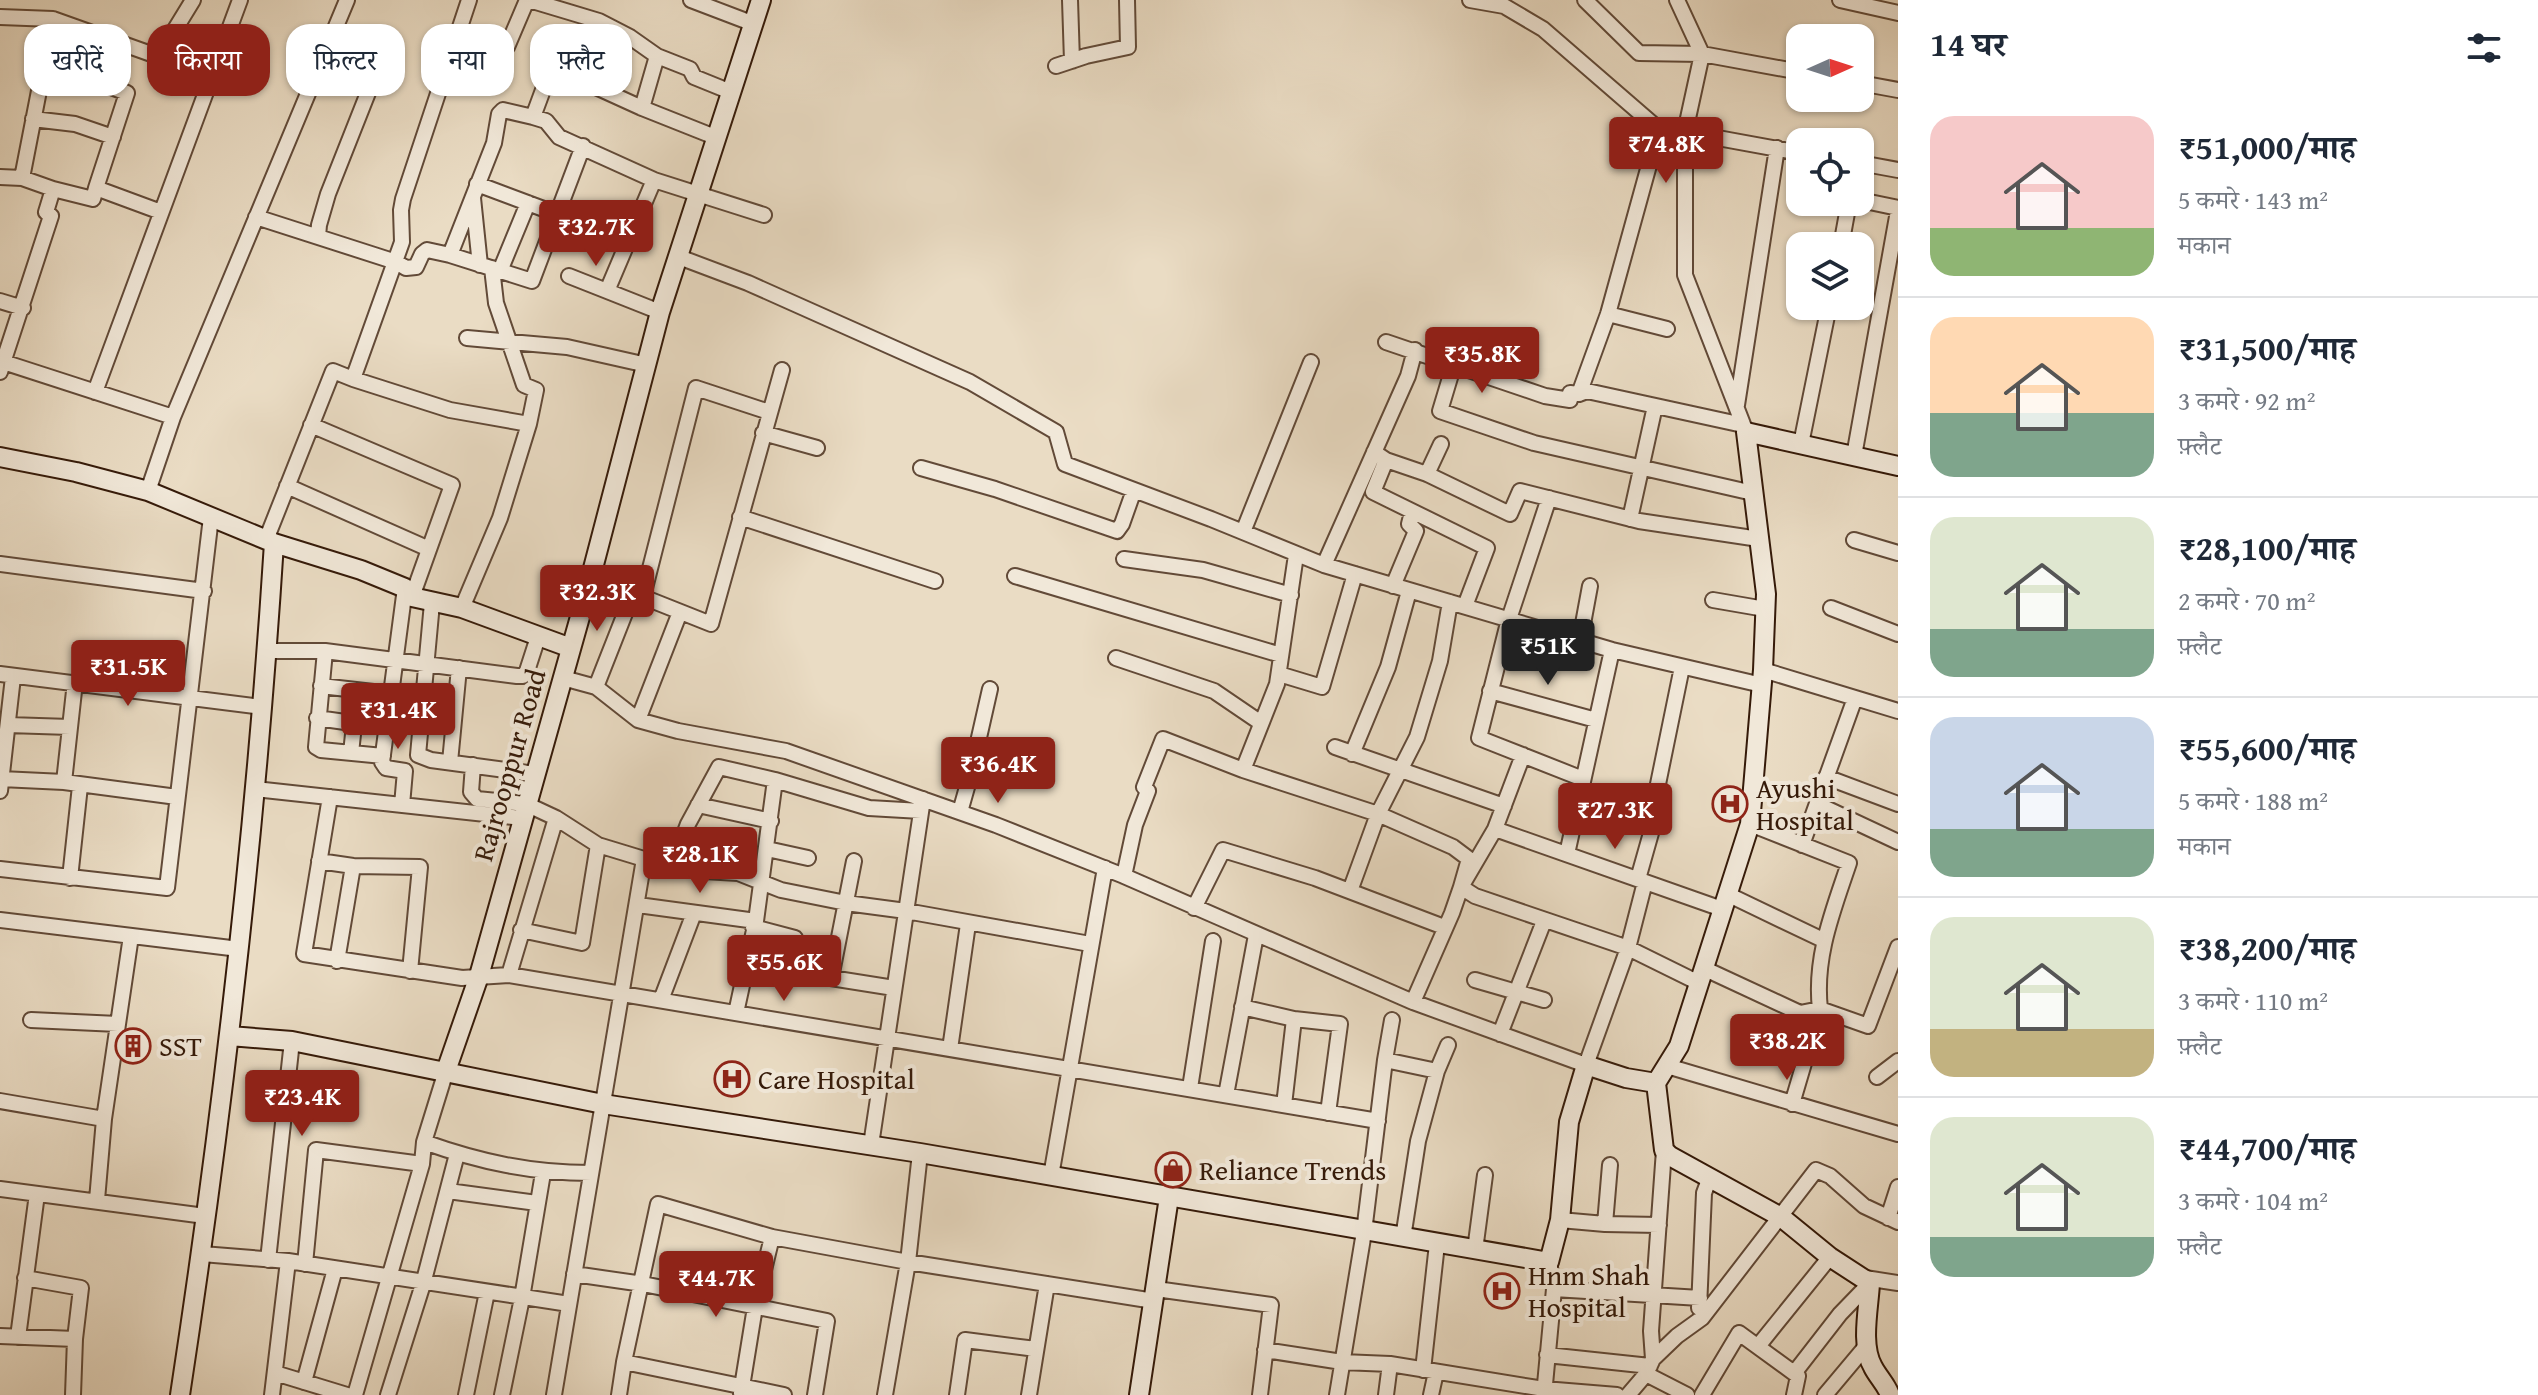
<!DOCTYPE html>
<html lang="hi">
<head>
<meta charset="utf-8">
<style>
	:root { --surface:#fff; --page:#f2f2f3; --text:#1f2937; --muted:#747a83; --line:#e0e1e3; --accent:#8f2418 }
	body { margin:0; font-family:"Gentium Book Plus","Noto Serif Devanagari",serif; background:var(--page); color:var(--text); height:100vh; display:flex; flex-direction:column; font-size:30px; white-space:nowrap }
	* { box-sizing:border-box; margin:0 }
	p { font-size:26px; color:var(--muted) }
	.icon { flex:none; width:44px; height:44px; fill:none; stroke:currentColor; stroke-width:2; stroke-linecap:round; stroke-linejoin:round }
	.map { position:relative; flex:1; overflow:hidden }
	.panel { display:flex; flex-direction:column; background:var(--surface); width:640px }
	.panel>* { flex:none }
	.guide { position:absolute; left:24px; top:24px; width:760px; height:72px; display:flex; gap:16px }
	.needle { width:52px; rotate:87deg }
	.fabs { position:absolute; left:1786px; top:24px; display:grid; gap:16px }
	.fabs a { display:grid; place-items:center; width:88px; height:88px; border-radius:16px; background:var(--surface); box-shadow:0 2px 6px #0004; font-size:40px }
	.price { position:absolute; translate:-50% -68px; padding:0 18px; border-radius:8px; background:var(--accent); color:#fff; font-size:26px; line-height:52px; filter:drop-shadow(0 2px 4px #0008) }
	.price::after { content:''; position:absolute; left:50%; top:48px; width:24px; height:18px; margin-left:-12px; background:inherit; clip-path:polygon(0 0,100% 0,50% 100%) }
	.price.selected { background:#222; color:#fff }
	ul { padding:0; list-style:none }
	li { display:flex; align-items:center; gap:24px; height:200px; padding:0 32px }
	li+li { border-top:2px solid var(--line) }
	li span { display:grid; place-items:center; flex:none; width:224px; height:160px; border-radius:24px; color:#555 }
	li>.icon { margin-inline-start:auto }
	span .icon { width:96px; height:96px; fill:#fffc; stroke-width:1 }
	li b { font-size:34px }
	h2 { display:flex; justify-content:space-between; align-items:center; height:96px; padding:0 32px; font-size:34px }
	.chip { padding:0 28px; border-radius:24px; background:var(--surface); box-shadow:0 2px 6px #0004; font-size:28px; line-height:72px }
	.chip.selected { background:var(--accent); color:#fff }
	main { display:flex; flex:1; min-height:0 }
	.map>svg:first-child { display:block }
</style>
</head>
<body>
<main>
<div class="map">
<svg width="1898" height="1395" viewBox="0 0 1898 1395">
	<rect width="100%" height="100%" fill="#eadcc4"/>
	<filter id="stains"><feTurbulence type="fractalNoise" baseFrequency=".0025" numOctaves="4"/><feColorMatrix values="0 0 0 0 .2 0 0 0 0 .09 0 0 0 0 .02 0 0 0 .5 -.17"/></filter>
	<radialGradient id="worn" r=".72"><stop offset=".6" stop-color="#630" stop-opacity="0"/><stop offset="1" stop-color="#630" stop-opacity=".3"/></radialGradient>
	<g fill="none" stroke-linecap="round" stroke-linejoin="round">
		<defs>
			<path id="street" d="M529 0 599 21 630 37 657 56 690 69 694 77 731 92
				M691 0 754 24
				M1070 0 1072 61
				M1470 0 1504 6 1543 29 1685 152
				M1585 0 1639 53 1702 54 1677 0
				M1840 0 1898 13
				M0 17 53 19 22 178 53 189 46 212 51 216 0 372
				M53 19 154 55 160 54 193 0
				M507 47 527 0
				M1056 66 1086 56 1128 47 1127 0
				M44 68 82 76 127 93 96 188 161 212
				M1860 83 1898 90
				M642 108 657 56
				M533 117 503 110 499 114 494 143 450 255 532 281 583 146
				M33 119 75 124 113 137
				M1659 129 1608 314 1579 394 1587 391 1743 425
				M1685 132 1800 153
				M715 137 642 108 554 68 550 71 533 117 546 121 559 137 654 180 764 215
				M1860 163 1898 170
				M0 177 22 178
				M654 180 607 291 660 312
				M477 184 557 214
				M53 189 93 199 96 188
				M473 198 480 265
				M1860 200 1898 208
				M256 217 396 262 406 268 416 267 422 254 427 250 450 255
				M318 237 319 225 328 194 377 70
				M1841 246 1849 202
				M679 257 748 283 970 382 1056 432 1065 464 1211 519 1324 565 1612 650 1762 685
				M492 268 496 303 524 385 536 390 529 424
				M500 271 528 203
				M569 276 607 291
				M0 301 23 308
				M1608 314 1667 329
				M467 338 567 347 647 365
				M1386 342 1545 396 1570 400V393L1579 394
				M0 361 173 417
				M1451 364 1452 371 1440 411 1534 443 1753 493
				M95 392 240 0
				M1737 405 1777 148
				M311 425 452 485 412 597
				M1746 432 1685 275V132L1702 54 1800 72
				M763 433 817 448
				M1801 444 1829 306
				M1374 452 1386 460 1427 474 1510 514 1520 491 1639 521 1759 539
				M1854 456 1898 211
				M1386 460 1373 492 1487 548 1465 606
				M921 468 995 489 1117 531 1122 524 1134 490
				M1427 474 1441 444
				M287 486 429 549
				M148 491 173 417 347 0
				M1549 498 1509 619 1479 738 1583 779
				M740 517 935 581
				M1630 519 1655 406
				M1243 532 1311 362
				M266 540 333 371 353 379
				M1854 540 1898 553
				M1124 559 1203 570 1291 595
				M0 564 204 591
				M1324 565 1408 376 1415 350
				M1015 576 1281 655
				M1393 586 1416 531 1409 524 1412 512
				M643 596 696 388 769 412
				M1713 600 1765 609
				M432 603 418 755 431 760 535 774
				M462 608 500 518 529 424 450 410 353 379 402 242 401 210 403 199 469 0
				M1831 608 1898 634
				M1580 640 1590 586
				M267 651H325L517 676H523L527 671 538 637
				M325 651 316 747 321 750 383 756
				M1116 658 1214 691 1261 723
				M1763 670 1898 711
				M0 674 262 707
				M1279 674 1322 687 1355 574
				M563 678 596 687 638 720 678 731 786 751 996 825 1124 876 1413 1002 1586 1065 1628 948 1645 882
				M321 686 391 694
				M596 687 633 593 711 624 782 370
				M1490 691 1596 720
				M317 718 352 723 354 725 351 753
				M638 720 680 612
				M8 725 70 727
				M1335 747 1504 806
				M1352 754 1388 667 1409 591
				M450 762 459 668
				M473 765 471 792 477 799 526 804 556 818 598 845 644 859 704 871 738 873 781 890 846 903 906 911 1090 944
				M1243 770 1277 684 1296 555
				M1826 777 1898 804
				M1 779 64 782 177 797
				M64 782 75 682
				M255 789 522 818
				M0 791 13 677
				M330 797 304 954 462 978 509 975C798 1022 1088 1071 1378 1121
				M1817 804 1898 842
				M402 805 405 771 386 768 382 762 405 588
				M698 805 771 821
				M960 812 971 773 990 689
				M1750 824 1849 863C1833 911 1814 957 1820 1009L1792 1104
				M1495 829 1722 909
				M1802 845 1855 698
				M767 849 808 858
				M1567 854 1612 650
				M319 861 353 866 420 867 410 971
				M854 861 831 978 894 988
				M673 864 688 824 719 767 775 780 869 808 921 811
				M0 869 167 888 211 517
				M1124 876 1135 825 1148 791 1144 787 1163 739 1243 770 1378 814 1453 847 1469 859 1461 887 1475 896 1628 948 1699 983
				M70 878 80 786
				M1638 879 1651 833 1657 789 1682 667
				M1350 891 1378 814 1417 737 1440 661 1450 602
				M1727 894 1823 940
				M638 905 756 921
				M1194 908 1223 850 1315 878 1444 927
				M0 920 239 949
				M753 927 795 938
				M521 930 582 943 598 845
				M337 961 353 866
				M1703 968 1800 1013 1820 1009 1868 1026 1898 947
				M509 975 556 818
				M1475 980 1544 1000
				M661 1000 694 913
				M1413 1002 1452 913 1461 887 1495 829 1523 755
				M1242 1007 1294 1019 1340 1024 1328 1113
				M736 1013 756 921 775 780
				M31 1020 118 1024
				M1500 1034 1544 921
				M950 1049 968 924
				M1385 1060 1392 1020
				M1667 1066 1898 1134
				M1877 1077 1898 1061
				M1190 1088 1213 941
				M1226 1095 1256 935
				M0 1101 104 1119
				M1284 1105 1294 1019
				M424 1142C480 1162 531 1173 591 1173
				M871 1145 923 799
				M1051 1176 1105 868
				M0 1189 205 1216
				M448 1191 537 1203
				M97 1200 104 1119 131 936
				M1888 1218 1898 1187
				M1560 1220 1605 1224 1610 1165
				M1605 1224 1659 1225
				M1403 1238 1418 1141 1437 1071
				M1475 1250 1485 1175
				M202 1254 288 1261 569 1304
				M268 1260 292 1041
				M305 1264 316 1150 422 1164
				M574 1274 643 1284 827 1321 815 1395
				M25 1278 81 1288 75 1339
				M1865 1278 1898 1283
				M1156 1289 1271 1305 1260 1395
				M1554 1289 1700 1298
				M1699 1308 1704 1193 1710 1177
				M0 1336 75 1339 73 1395
				M18 1337 37 1194
				M1759 1345 1830 1257
				M1265 1350 1342 1362 1390 1364 1544 1389 1617 1395
				M1547 1355 1650 1366
				M1653 1359 1651 1331 1664 1150
				M624 1362 658 1204 772 1237 908 1262 1154 1301
				M1423 1370 1437 1244
				M275 1373 347 1395
				M1646 1374 1687 1395
				M304 1382 335 1269
				M741 1393 755 1307 772 1237
				M272 1395 288 1261
				M355 1395 422 1164 424 1142 446 1071
				M388 1395 423 1284 457 1154
				M466 1395 487 1292
				M502 1395 522 1298 543 1173
				M554 1395 644 859
				M619 1395 624 1362 784 1395
				M885 1395 908 1262 920 1153
				M957 1395 965 1340 1036 1349
				M1029 1395 1047 1284
				M1337 1395 1364 1232 1385 1060 1437 1071 1448 1045
				M1386 1395 1390 1364
				M1431 1395 1436 1372
				M1544 1395 1554 1289 1549 1262
				M1628 1395 1646 1374 1653 1359 1677 1336 1702 1318 1816 1170 1830 1176 1864 1206 1898 1222
				M1702 1395 1739 1333 1798 1376
				M1794 1395 1798 1376 1795 1372 1840 1314 1870 1283
				M1825 1395 1867 1345"/>
			<path id="secondary" d="M0 457 76 472 148 491 274 543 361 570 405 588 412 597 462 608 571 648
				M230 1036 292 1041 603 1104 920 1153 1549 1262 1560 1220 1569 1122 1586 1065 1626 1078 1656 1083 1679 1046 1750 824 1763 670 1766 594 1746 432 1898 466
				M446 1071 479 976 585 599 660 312 761 0
				M1656 1083 1664 1150 1670 1156 1781 1217 1830 1257 1870 1283C1869 1307 1860 1345 1873 1367 1878 1377 1886 1384 1890 1395
				M180 1395C223 1113 256 829 274 543
				M1139 1395 1169 1197"/>
		</defs>
		<use href="#street" stroke="#624a38" stroke-width="18"/>
		<use href="#secondary" stroke="#351a09" stroke-width="22"/>
		<use href="#street" stroke="#f1e8d9" stroke-width="14"/>
		<use href="#secondary" stroke="#f1e8d9" stroke-width="18"/>
	</g>
	<defs>
		<symbol id="hospital-ring" viewBox="-11 -11 22 22"><circle r="9.5" fill="#f1e8d9" stroke="#8f2418" stroke-width="1.5"/><path d="M-5-5h3v3.5h4V-5h3V5h-3V1.5h-4V5h-3Z" fill="#8f2418"/></symbol>
		<symbol id="building-ring" viewBox="-11 -11 22 22"><circle r="9.5" fill="#f1e8d9" stroke="#8f2418" stroke-width="1.5"/><path d="M-4-6H4V6H1V3H-1V6H-4ZM-2.5-4.3h1.7v1.8h-1.7ZM.8-4.3h1.7v1.8H.8ZM-2.5-1h1.7V.8h-1.7ZM.8-1h1.7V.8H.8Z" fill="#8f2418"/></symbol>
		<symbol id="shop-ring" viewBox="-11 -11 22 22"><circle r="9.5" fill="#f1e8d9" stroke="#8f2418" stroke-width="1.5"/><path d="M-5-2.5h2.3a2.7 3.5 0 0 1 5.4 0H5L5.5 6h-11ZM-1.5-2.5h3a1.5 2.3 0 0 0-3 0Z" fill="#8f2418"/></symbol>
	</defs>
	<g fill-rule="evenodd">
		<use href="#hospital-ring" x="1710" y="784" width="40" height="40"/>
		<use href="#building-ring" x="113" y="1026" width="40" height="40"/>
		<use href="#hospital-ring" x="712" y="1059" width="40" height="40"/>
		<use href="#shop-ring" x="1153" y="1150" width="40" height="40"/>
		<use href="#hospital-ring" x="1482" y="1271" width="40" height="40"/>
	</g>
	<g text-anchor="middle" stroke-width="8" stroke-linejoin="round" paint-order="stroke">
		<g font-size="28" fill="#351a09" stroke="#f1e8d9">
			<text transform="translate(509 765) rotate(-74)" y="10">Rajrooppur Road</text>
		</g>
		<g font-size="28" fill="#351a09" stroke="#f1e8d9" text-anchor="start">
			<text x="1756" y="798">Ayushi<tspan x="1756" dy="32">Hospital</tspan></text>
			<text x="159" y="1056">SST</text>
			<text x="758" y="1089">Care Hospital</text>
			<text x="1199" y="1180">Reliance Trends</text>
			<text x="1528" y="1285">Hnm Shah<tspan x="1528" dy="32">Hospital</tspan></text>
		</g>
	</g>
	<rect width="100%" height="100%" filter="url(#stains)"/>
	<rect width="100%" height="100%" fill="url(#worn)"/>
</svg>
<div class="fabs">
<a><svg class="needle" viewBox="-14 -14 28 28"><path d="M0-13l5 13h-10z" fill="#e53935"/><path d="M0 13l5-13h-10z" fill="#747a83"/></svg></a>
<a><svg class="icon" aria-label="locate" viewBox="0 0 24 24"><circle cx="12" cy="12" r="6"/><path d="M12 2v4M12 18v4M2 12h4M18 12h4"/></svg></a>
<a><svg class="icon" aria-label="layers" viewBox="0 0 24 24"><path d="M12 4l9 5-9 5-9-5zM3 14l9 5 9-5"/></svg></a>
</div>
<b class="price" style="left:1666px;top:185px">₹74.8K</b>
<b class="price" style="left:596px;top:268px">₹32.7K</b>
<b class="price" style="left:1482px;top:395px">₹35.8K</b>
<b class="price" style="left:597px;top:633px">₹32.3K</b>
<b class="price selected" style="left:1548px;top:687px">₹51K</b>
<b class="price" style="left:128px;top:708px">₹31.5K</b>
<b class="price" style="left:398px;top:751px">₹31.4K</b>
<b class="price" style="left:998px;top:805px">₹36.4K</b>
<b class="price" style="left:1615px;top:851px">₹27.3K</b>
<b class="price" style="left:700px;top:895px">₹28.1K</b>
<b class="price" style="left:784px;top:1003px">₹55.6K</b>
<b class="price" style="left:1787px;top:1082px">₹38.2K</b>
<b class="price" style="left:302px;top:1138px">₹23.4K</b>
<b class="price" style="left:716px;top:1319px">₹44.7K</b>
<div class="guide">
<a class="chip">खरीदें</a>
<a class="chip selected">किराया</a>
<a class="chip">फ़िल्टर</a>
<a class="chip">नया</a>
<a class="chip">फ़्लैट</a>
</div>
</div>
<section class="panel">
<h2>14 घर<svg class="icon" aria-label="filters" viewBox="0 0 24 24"><path d="M4 7h16M4 17h16"/><circle cx="9" cy="7" r="2"/><circle cx="15" cy="17" r="2"/></svg></h2>
<ul>
<li><span style="background:linear-gradient(#f6c9c9 70%,#8fb573 0)"><svg class="icon" aria-label="home" viewBox="0 0 24 24"><path d="M3 11l9-7 9 7M6 9v11h12V9"/></svg></span><div><b>₹51,000/माह</b><p>5 कमरे · 143 m²</p><p>मकान</p></div></li>
<li><span style="background:linear-gradient(#ffd9b3 60%,#7fa58c 0)"><svg class="icon" aria-label="home" viewBox="0 0 24 24"><path d="M3 11l9-7 9 7M6 9v11h12V9"/></svg></span><div><b>₹31,500/माह</b><p>3 कमरे · 92 m²</p><p>फ़्लैट</p></div></li>
<li><span style="background:linear-gradient(#dfe7d0 70%,#7fa58c 0)"><svg class="icon" aria-label="home" viewBox="0 0 24 24"><path d="M3 11l9-7 9 7M6 9v11h12V9"/></svg></span><div><b>₹28,100/माह</b><p>2 कमरे · 70 m²</p><p>फ़्लैट</p></div></li>
<li><span style="background:linear-gradient(#c9d6e8 70%,#7fa58c 0)"><svg class="icon" aria-label="home" viewBox="0 0 24 24"><path d="M3 11l9-7 9 7M6 9v11h12V9"/></svg></span><div><b>₹55,600/माह</b><p>5 कमरे · 188 m²</p><p>मकान</p></div></li>
<li><span style="background:linear-gradient(#dfe7d0 70%,#c2b280 0)"><svg class="icon" aria-label="home" viewBox="0 0 24 24"><path d="M3 11l9-7 9 7M6 9v11h12V9"/></svg></span><div><b>₹38,200/माह</b><p>3 कमरे · 110 m²</p><p>फ़्लैट</p></div></li>
<li><span style="background:linear-gradient(#dfe7d0 75%,#7fa58c 0)"><svg class="icon" aria-label="home" viewBox="0 0 24 24"><path d="M3 11l9-7 9 7M6 9v11h12V9"/></svg></span><div><b>₹44,700/माह</b><p>3 कमरे · 104 m²</p><p>फ़्लैट</p></div></li>
</ul>
</section>
</main>
</body>
</html>
